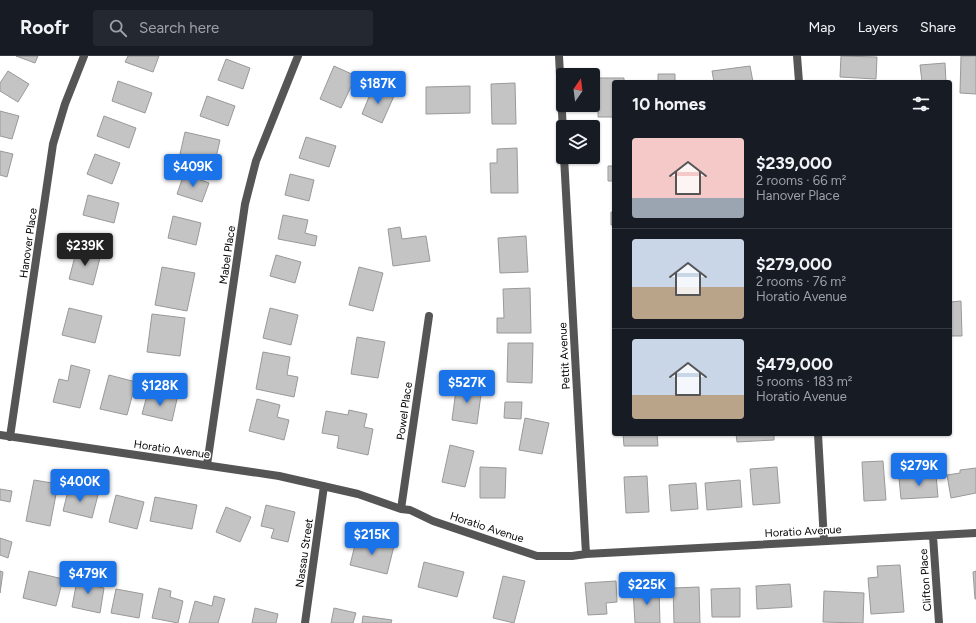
<!DOCTYPE html>
<html lang="en">
<head>
<meta charset="utf-8">
<style>
	:root { --surface:#171b24; --page:#242831; --text:#f1f3f6; --muted:#9ea1a6; --line:#363941; --accent:#1a73e8 }
	body { margin:0; font-family:Figtree,sans-serif; background:var(--page); color:var(--text); height:100vh; display:flex; flex-direction:column; font-size:15px; white-space:nowrap }
	* { box-sizing:border-box; margin:0 }
	p { font-size:13px; color:var(--muted) }
	.icon { flex:none; width:22px; height:22px; fill:none; stroke:currentColor; stroke-width:2; stroke-linecap:round; stroke-linejoin:round }
	.map { position:relative; flex:1; overflow:hidden }
	.details { position:absolute; left:612px; top:24px; width:340px; height:356px; display:flex; flex-direction:column; background:var(--surface); border-radius:4px; box-shadow:0 1px 3px #0004 }
	.details>* { flex:none }
	.needle { width:26px; rotate:14deg }
	.buttons { position:absolute; left:556px; top:12px; display:grid; gap:8px }
	.buttons a { display:grid; place-items:center; width:44px; height:44px; border-radius:4px; background:var(--surface); box-shadow:0 1px 3px #0004; font-size:20px }
	.price { position:absolute; translate:-50% -34px; padding:0 9px; border-radius:4px; background:var(--accent); color:#fff; font-size:13px; line-height:26px; filter:drop-shadow(0 1px 2px #0008) }
	.price::after { content:''; position:absolute; left:50%; top:24px; width:12px; height:9px; margin-left:-6px; background:inherit; clip-path:polygon(0 0,100% 0,50% 100%) }
	.price.selected { background:#222; color:#fff }
	ul { padding:0; list-style:none }
	li { display:flex; align-items:center; gap:12px; height:100px; padding:0 20px }
	li+li { border-top:1px solid var(--line) }
	li span { display:grid; place-items:center; flex:none; width:112px; height:80px; border-radius:4px; color:#555 }
	li>.icon { margin-inline-start:auto }
	span .icon { width:48px; height:48px; fill:#fffc; stroke-width:1 }
	li b { font-size:17px }
	h2 { display:flex; justify-content:space-between; align-items:center; height:48px; padding:0 20px; font-size:17px }
	header { display:flex; align-items:center; gap:24px; box-sizing:border-box; height:56px; padding:0 20px; background:var(--surface); border-bottom:1px solid var(--line) }
	header strong { font-size:19px }
	nav { display:flex; gap:22px; margin-inline-start:auto; font-size:14px }
	.search { width:280px; height:36px; background:var(--page); display:flex; align-items:center; gap:10px; box-sizing:border-box; padding:0 14px; border-radius:4px; color:var(--muted); font-size:15px }
	.map>svg:first-child { display:block }
</style>
</head>
<body>
<header>
<strong>Roofr</strong>
<div class="search"><svg class="icon" aria-label="search" viewBox="0 0 24 24"><circle cx="10" cy="10" r="6"/><path d="M15 15l6 6"/></svg>Search here</div>
<nav><a>Map</a><a>Layers</a><a>Share</a></nav>
</header>
<div class="map">
<svg width="976" height="567" viewBox="0 0 976 567">
	<rect width="100%" height="100%" fill="#fff"/>
	<path fill="#c4c4c4" stroke="#999" d="M16 0H38L35 7Z
		M128 0H159L153 16 125 6Z
		M841 0 877 1 876 23 840 21Z
		M961 0H976V38L960 37Z
		M226 3 250 12 243 33 218 24Z
		M945 7 946 26H922L920 9Z
		M334 10 356 20 341 52 320 43Z
		M750 10 753 26H714L712 15Z
		M8 15 29 28 18 46 0 35V27Z
		M658 18H675V26H658Z
		M598 22H624V26H614V61H598Z
		M118 25 152 37 145 57 112 45Z
		M515 27 516 68H492L491 28Z
		M470 30V57L426 58V31Z
		M373 31 394 40 382 67 362 58Z
		M207 40 235 50 228 70 200 60Z
		M0 55 19 60 12 83 0 80Z
		M104 60 136 72 129 92 97 80Z
		M185 76 220 84 215 106 180 98Z
		M306 81 336 90 329 111 299 102Z
		M613 88H614V125H608V110H614Z
		M517 92 518 137H491L490 107H497V93Z
		M0 95 13 98 7 121 0 119Z
		M95 98 120 107 112 128 87 118Z
		M184 118 209 127 202 146 177 138Z
		M290 118 314 124 309 145 285 139Z
		M88 139 119 147 114 167 83 159Z
		M611 156 614 157V169H611Z
		M283 159 308 164 305 177 317 180 315 190 278 183Z
		M173 160 201 167 196 189 168 182Z
		M400 171 402 183 426 180 430 205 393 210 388 173Z
		M526 180 528 216 500 217 498 182Z
		M77 193 101 198 93 229 69 223Z
		M276 199 301 206 295 227 270 220Z
		M162 211 195 217 187 255 155 249Z
		M359 211 383 217 373 255 349 249Z
		M530 232 531 277H497V262H504L503 233Z
		M961 245 962 280H950V246Z
		M69 252 102 260 95 287 62 279Z
		M270 252 298 259 291 289 263 282Z
		M152 258 185 262 180 300 147 296Z
		M357 281 385 286 378 322 351 318Z
		M508 287H533L532 327 507 326Z
		M263 296 290 301 287 319 298 321 294 341 256 333Z
		M71 309 90 314 80 352 53 346 59 323 68 325Z
		M109 319 136 326 127 359 100 353Z
		M457 327 482 331 477 368 452 364Z
		M148 336 177 343 172 365 142 358Z
		M257 343 280 349 277 361 289 364 284 384 249 375Z
		M505 346H522L521 363 504 362Z
		M349 354 367 358 364 371 373 373 368 399 337 392 339 380 322 377 326 355 348 359Z
		M525 362 549 367 542 398 519 394Z
		M623 378H657L658 390H624Z
		M736 378H774V384L737 386Z
		M450 389 474 395 465 431 442 426Z
		M883 405 886 444 864 445 862 406Z
		M480 411 506 412 505 442H480Z
		M777 411 780 447 753 449 750 413Z
		M976 412V437L951 442 947 419 960 417V414Z
		M936 419 938 441 901 443 899 422Z
		M647 420 649 456 626 457 624 421Z
		M34 424 58 428 50 470 26 465Z
		M740 424 742 451 707 454 705 427Z
		M696 427 698 453 671 455 669 429Z
		M69 431 98 439 92 462 63 455Z
		M0 433 12 435 10 446 0 444Z
		M116 439 144 446 137 473 109 466Z
		M155 441 197 449 192 473 150 465Z
		M266 449 295 456 288 486 271 482 274 473 261 470Z
		M226 451 251 461 240 486 216 476Z
		M357 481 394 490 387 518 350 509Z
		M0 482 12 486 8 502 0 499Z
		M424 506 464 516 457 541 418 531Z
		M900 509 904 556 871 558 868 522 878 521 877 510Z
		M0 515 3 516 0 537Z
		M29 515 63 523 56 550 23 542Z
		M976 515V543H975L973 516Z
		M78 519 95 522 93 530 104 532 100 557 72 551Z
		M503 520 525 525 514 567 493 562Z
		M616 525 617 546 606 547 607 558 588 559 585 527Z
		M790 528 792 551 757 553 756 530Z
		M699 531 700 567H674L673 532Z
		M159 532 171 535 170 541 183 545 178 567 152 562Z
		M740 532V561H712L711 533Z
		M116 533 143 538 139 562 111 557Z
		M659 533 660 567H635L633 534Z
		M824 535 864 537 863 567 823 566Z
		M214 540 225 543 218 567H189L195 545 212 550Z
		M255 552 278 558 276 567H252Z
		M334 552 356 557 353 567H331Z
		M363 560 392 564 391 567H362Z"/>
	<g fill="none" stroke-linecap="round" stroke-linejoin="round">
		<path stroke="#555" stroke-width="8" d="M559 0 563 75
			M797 0 799 26
			M564 101 586 498
			M818 378 824 485
			M0 379 279 420 358 438 401 453 410 454 433 465 537 500H572L586 498 976 477
			M10 381 53 88 65 48 84 0
			M207 409 245 148 256 105 298 0
			M401 453 429 260
			M933 480 939 567
			M305 567 324 430"/>
	</g>
	<g text-anchor="middle" stroke-width="3" stroke-linejoin="round" paint-order="stroke">
		<g font-size="11" fill="#000" stroke="#fff">
			<text transform="translate(28 187) rotate(-82)" y="4">Hanover Place</text>
			<text transform="translate(227 199) rotate(-82)" y="4">Mabel Place</text>
			<text transform="translate(564 300) rotate(-93)" y="4">Pettit Avenue</text>
			<text transform="translate(404 355) rotate(-82)" y="4">Powel Place</text>
			<text transform="translate(172 393) rotate(8)" y="4">Horatio Avenue</text>
			<text transform="translate(487 471) rotate(18)" y="4">Horatio Avenue</text>
			<text transform="translate(803 475) rotate(-3)" y="4">Horatio Avenue</text>
			<text transform="translate(304 497) rotate(-82)" y="4">Nassau Street</text>
			<text transform="translate(925 524) rotate(-94)" y="4">Clifton Place</text>
		</g>
	</g>
</svg>
<div class="buttons">
<a><svg class="needle" viewBox="-14 -14 28 28"><path d="M0-13l5 13h-10z" fill="#e53935"/><path d="M0 13l5-13h-10z" fill="#9ea1a6"/></svg></a>
<a><svg class="icon" aria-label="layers" viewBox="0 0 24 24"><path d="M12 4l9 5-9 5-9-5zM3 14l9 5 9-5"/></svg></a>
</div>
<b class="price" style="left:378px;top:49px">$187K</b>
<b class="price" style="left:193px;top:132px">$409K</b>
<b class="price selected" style="left:85px;top:211px">$239K</b>
<b class="price" style="left:467px;top:348px">$527K</b>
<b class="price" style="left:160px;top:351px">$128K</b>
<b class="price" style="left:919px;top:431px">$279K</b>
<b class="price" style="left:80px;top:447px">$400K</b>
<b class="price" style="left:372px;top:500px">$215K</b>
<b class="price" style="left:88px;top:539px">$479K</b>
<b class="price" style="left:647px;top:550px">$225K</b>
<section class="details">
<h2>10 homes<svg class="icon" aria-label="filters" viewBox="0 0 24 24"><path d="M4 7h16M4 17h16"/><circle cx="9" cy="7" r="2"/><circle cx="15" cy="17" r="2"/></svg></h2>
<ul>
<li><span style="background:linear-gradient(#f6c9c9 75%,#9aa5b1 0)"><svg class="icon" aria-label="home" viewBox="0 0 24 24"><path d="M3 11l9-7 9 7M6 9v11h12V9"/></svg></span><div><b>$239,000</b><p>2 rooms · 66 m²</p><p>Hanover Place</p></div></li>
<li><span style="background:linear-gradient(#c9d6e8 60%,#b9a48a 0)"><svg class="icon" aria-label="home" viewBox="0 0 24 24"><path d="M3 11l9-7 9 7M6 9v11h12V9"/></svg></span><div><b>$279,000</b><p>2 rooms · 76 m²</p><p>Horatio Avenue</p></div></li>
<li><span style="background:linear-gradient(#c9d6e8 70%,#b9a48a 0)"><svg class="icon" aria-label="home" viewBox="0 0 24 24"><path d="M3 11l9-7 9 7M6 9v11h12V9"/></svg></span><div><b>$479,000</b><p>5 rooms · 183 m²</p><p>Horatio Avenue</p></div></li>
</ul>
</section>
</div>
</body>
</html>
